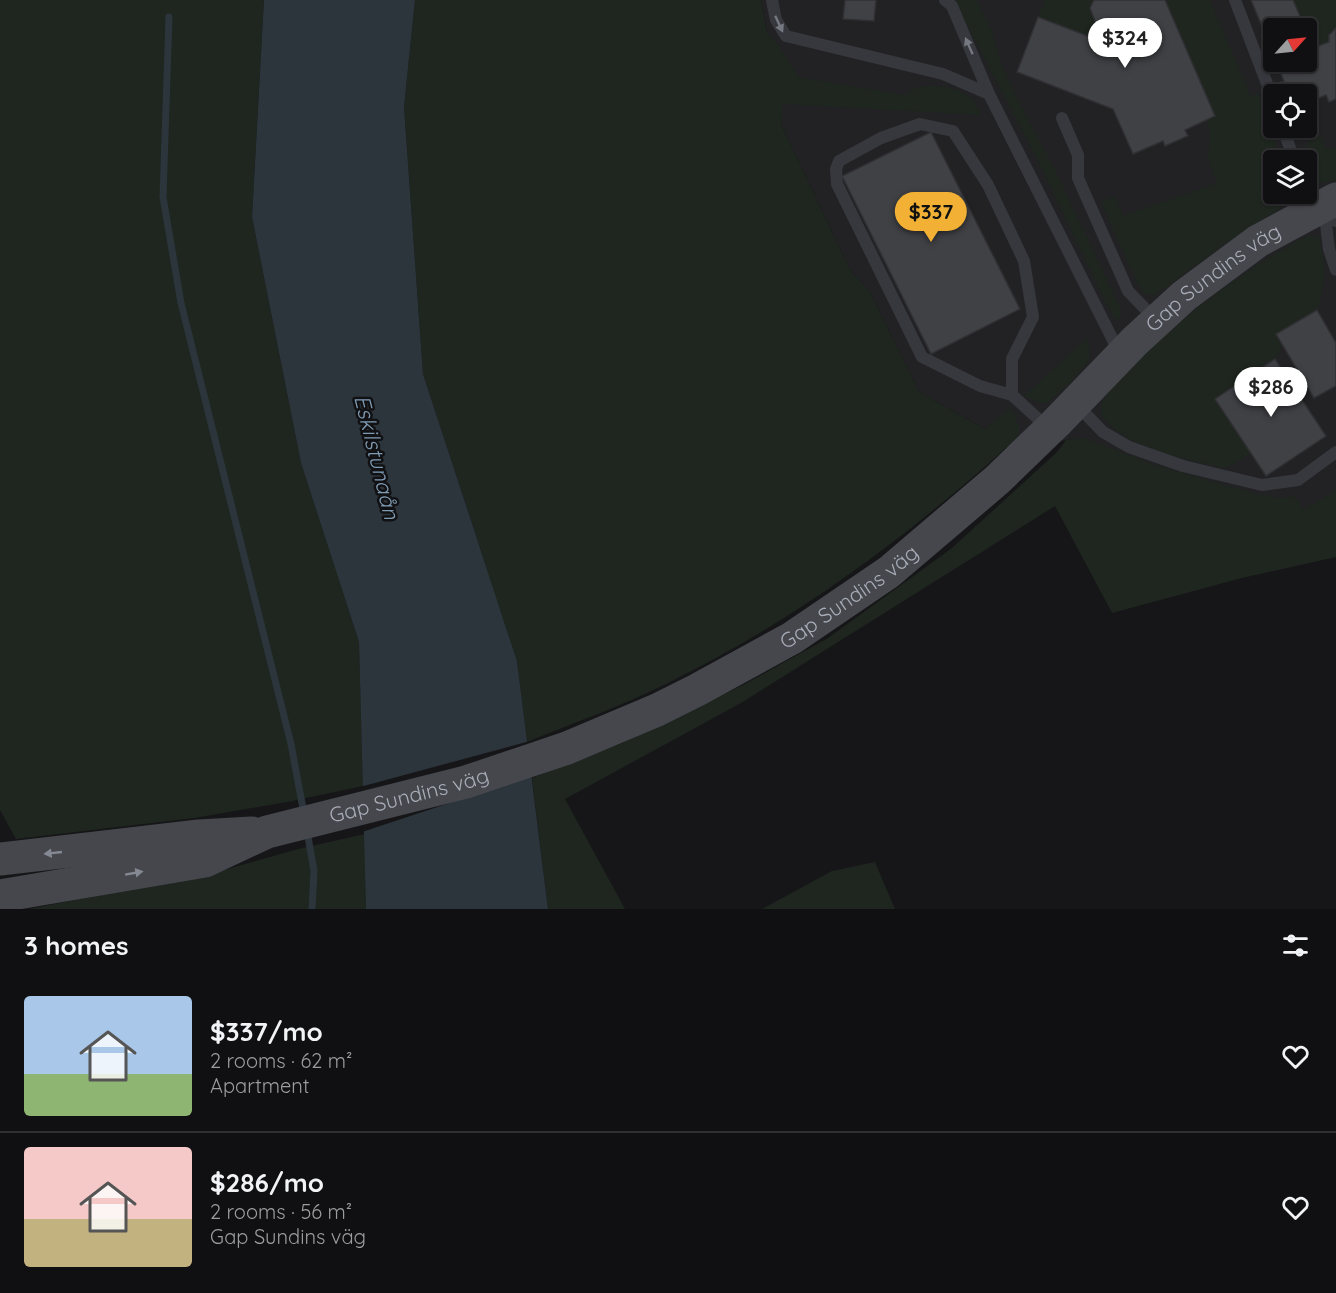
<!DOCTYPE html>
<html lang="en">
<head>
<meta charset="utf-8">
<style>
	:root { --surface:#101012; --page:#1e1e20; --text:#f1f3f6; --muted:#9c9d9f; --line:#303032; --accent:#f2b134 }
	body { margin:0; font-family:Quicksand,sans-serif; background:var(--page); color:var(--text); height:100vh; display:flex; flex-direction:column; font-size:22px; white-space:nowrap }
	* { box-sizing:border-box; margin:0 }
	p { font-size:20px; color:var(--muted) }
	.icon { flex:none; width:33px; height:33px; fill:none; stroke:currentColor; stroke-width:2; stroke-linecap:round; stroke-linejoin:round }
	.map { position:relative; height:909px; overflow:hidden }
	.details { display:flex; flex-direction:column; background:var(--surface); flex:1 }
	.details>* { flex:none }
	.needle { width:39px; rotate:63deg }
	.controls { position:absolute; left:1263px; top:18px; display:grid; gap:12px }
	.controls a { display:grid; place-items:center; width:54px; height:54px; border-radius:6px; background:var(--surface); box-shadow:0 2px 4px #0004,0 0 0 2px var(--line); font-size:30px }
	.price { position:absolute; translate:-50% -51px; padding:0 14px; border-radius:21px; background:#fff; color:#222; font-size:20px; line-height:39px; filter:drop-shadow(0 2px 3px #0008) }
	.price::after { content:''; position:absolute; left:50%; top:36px; width:18px; height:14px; margin-left:-9px; background:inherit; clip-path:polygon(0 0,100% 0,50% 100%) }
	.price.current { background:var(--accent); color:#111 }
	ul { padding:0; list-style:none }
	li { display:flex; align-items:center; gap:18px; height:150px; padding:0 24px }
	li+li { border-top:2px solid var(--line) }
	li span { display:grid; place-items:center; flex:none; width:168px; height:120px; border-radius:6px; color:#555 }
	li>.icon { margin-inline-start:auto }
	span .icon { width:72px; height:72px; fill:#fffc; stroke-width:1 }
	li b { font-size:26px }
	h2 { display:flex; justify-content:space-between; align-items:center; height:72px; padding:0 24px; font-size:26px }
	.map>svg:first-child { display:block }
</style>
</head>
<body>
<div class="map">
<svg width="1336" height="909" viewBox="0 0 1336 909">
	<rect width="100%" height="100%" fill="#161618"/>
	<path fill="#222225" fill-rule="evenodd" d="M761 0H1336V557L1084 438 1007 447 985 429 919 392 869 290 850 270 781 124 782 105ZM1274 28H1306V62H1274ZM1274 94H1306V128H1274ZM1274 160H1306V194H1274Z"/>
	<path fill="#1e261f" d="M0 0H264L252 217 301 463 359 642 363 786 287 802 194 818 16 839 0 810Z
		M415 0H761L767 32 780 47 798 77 905 95C922 80 954 84 971 99 976 102 979 110 981 115L783 104 781 124 850 270 869 290 919 392 985 429 1011 407 1019 426V435C990 464 958 490 926 516 845 581 760 638 666 684 622 706 573 723 527 742L517 661 423 374 404 107Z
		M954 0H977L992 31 999 58 1018 100 1058 176 1120 307V320L1115 318 1106 303 1038 161Z
		M1045 0H1094L1090 8 1103 42 1038 17Z
		M1165 0H1210L1251 96 1258 93 1281 160H1274V194L1291 195 1285 205 1225 244 1155 295 1144 294 1138 285 1101 202 1112 197 1117 200 1123 216 1217 183 1207 154C1212 144 1210 130 1207 120L1215 116Z
		M1293 0H1336V28L1329 35V42L1313 48 1306 28H1305Z
		M1321 136 1327 150 1336 147V180L1318 183C1307 171 1301 159 1306 144Z
		M1308 235 1319 238C1327 268 1326 282 1317 310L1276 334 1283 346 1275 359 1215 399 1251 454 1225 468C1193 461 1139 450 1114 428 1109 424 1105 419 1101 414 1102 410 1101 404 1103 401 1110 387 1128 370 1139 359 1190 310 1246 269 1308 235Z
		M1087 338 1091 356C1081 374 1063 391 1046 403L1037 402 1024 396Z
		M1084 438 1152 464 1256 494 1281 498 1294 496 1304 509 1336 491V557L1242 578 1112 613 1055 506 741 703 565 799 625 909H548L532 778 573 761 620 744 745 684 828 638 952 548 1057 452 1066 440Z
		M365 834 366 909H29L217 872 298 849Z
		M875 862 895 909H762L832 871Z"/>
	<path fill="#2c353c" d="M264 0H415L404 107 423 374 517 661 548 909H366L359 642 301 463 252 217Z"/>
	<path fill="#161618" d="M530 741 534 775 362 832 360 787Z"/>
	<g fill="none" stroke-linecap="round" stroke-linejoin="round">
		<path stroke="#2c353c" stroke-width="7" d="M169 17 163 197 181 303 291 744 304 814
			M307 831 314 871 312 909"/>
	</g>
	<path fill="#404145" stroke="#303034" stroke-width="1.5" d="M845 0H876L874 21 843 19Z
		M1094 0H1165L1215 116 1185 130 1188 136 1165 146 1163 141 1133 154 1113 109 1017 72 1038 17 1103 42 1090 8Z
		M1251 0H1293L1305 28H1274V55Z
		M1336 28V99L1329 102 1326 95 1309 102 1310 105 1306 107V94H1284L1279 83 1284 81 1276 62H1306V33L1313 48 1329 42V35Z
		M931 132 1020 309 931 354 842 176Z
		M1317 310 1336 343V386L1314 398 1276 334Z
		M1275 359 1326 436 1266 476 1215 399Z"/>
	<g fill="none" stroke-linecap="round" stroke-linejoin="round">
		<path stroke="#37383d" stroke-width="12" d="M772 0 776 20 786 36 943 74 989 94
			M945 0 952 6 989 94 1120 354
			M1235 0 1274 102
			M1062 118 1078 155V178L1128 291 1155 319
			M1283 128 1294 160
			M1306 190 1324 204 1336 221
			M1324 208 1329 249 1336 270
			M1012 395 980 386 922 357 837 184 836 169 839 161 881 138 920 124 953 131 988 185 1024 261 1033 317 1012 359V395L1049 429
			M1077 405 1103 432 1129 447 1183 466 1262 485 1298 480 1336 452"/>
		<g stroke="#45474d" stroke-width="33">
			<path d="M0 859 199 836 252 833"/>
			<path id="s1" d="M0 896 205 861 267 832 466 782 567 748 657 710 697 690 792 638 889 572 997 480 1055 424 1135 341 1184 296 1258 241 1336 199"/>
		</g>
	</g>
	<defs><path id="oneway-solid" d="M-6-.8H1V-3.2L6.5 0L1 3.2V.8H-6Z" transform="scale(1.5)"/></defs>
	<g fill="#757881">
		<use href="#oneway-solid" transform="translate(779 24) rotate(65)"/>
		<use href="#oneway-solid" transform="translate(969 46) rotate(-114)"/>
	</g>
	<g fill="#858993">
		<use href="#oneway-solid" transform="translate(53 853) rotate(174)"/>
		<use href="#oneway-solid" transform="translate(134 873) rotate(-10)"/>
	</g>
	<g text-anchor="middle" stroke-width="5" stroke-linejoin="round" paint-order="stroke">
		<g font-size="21" fill="#a8adb8" stroke="#111113">
			<text dy="7" stroke="none"><textPath href="#s1" startOffset="1395">Gap Sundins väg</textPath></text>
			<text dy="7" stroke="none"><textPath href="#s1" startOffset="909">Gap Sundins väg</textPath></text>
			<text dy="7" stroke="none"><textPath href="#s1" startOffset="423">Gap Sundins väg</textPath></text>
		</g>
		<g font-size="22" font-style="italic" fill="#7f9bb3" stroke="#111113">
			<text transform="translate(377 457) rotate(76)" y="8">Eskilstunaån</text>
		</g>
	</g>
</svg>
<div class="controls">
<a><svg class="needle" viewBox="-14 -14 28 28"><path d="M0-13l5 13h-10z" fill="#e53935"/><path d="M0 13l5-13h-10z" fill="#9c9d9f"/></svg></a>
<a><svg class="icon" aria-label="locate" viewBox="0 0 24 24"><circle cx="12" cy="12" r="6"/><path d="M12 2v4M12 18v4M2 12h4M18 12h4"/></svg></a>
<a><svg class="icon" aria-label="layers" viewBox="0 0 24 24"><path d="M12 4l9 5-9 5-9-5zM3 14l9 5 9-5"/></svg></a>
</div>
<b class="price" style="left:1125px;top:69px">$324</b>
<b class="price current" style="left:931px;top:243px">$337</b>
<b class="price" style="left:1271px;top:418px">$286</b>
</div>
<section class="details">
<h2>3 homes<svg class="icon" aria-label="filters" viewBox="0 0 24 24"><path d="M4 7h16M4 17h16"/><circle cx="9" cy="7" r="2"/><circle cx="15" cy="17" r="2"/></svg></h2>
<ul>
<li><span style="background:linear-gradient(#a9c7e8 65%,#8fb573 0)"><svg class="icon" aria-label="home" viewBox="0 0 24 24"><path d="M3 11l9-7 9 7M6 9v11h12V9"/></svg></span><div><b>$337/mo</b><p>2 rooms · 62 m²</p><p>Apartment</p></div><svg class="icon" aria-label="heart" viewBox="0 0 24 24"><path d="M12 20l-8-8c-3-5 5-10 8-4 3-6 11-1 8 4z"/></svg></li>
<li><span style="background:linear-gradient(#f6c9c9 60%,#c2b280 0)"><svg class="icon" aria-label="home" viewBox="0 0 24 24"><path d="M3 11l9-7 9 7M6 9v11h12V9"/></svg></span><div><b>$286/mo</b><p>2 rooms · 56 m²</p><p>Gap Sundins väg</p></div><svg class="icon" aria-label="heart" viewBox="0 0 24 24"><path d="M12 20l-8-8c-3-5 5-10 8-4 3-6 11-1 8 4z"/></svg></li>
</ul>
</section>
</body>
</html>
